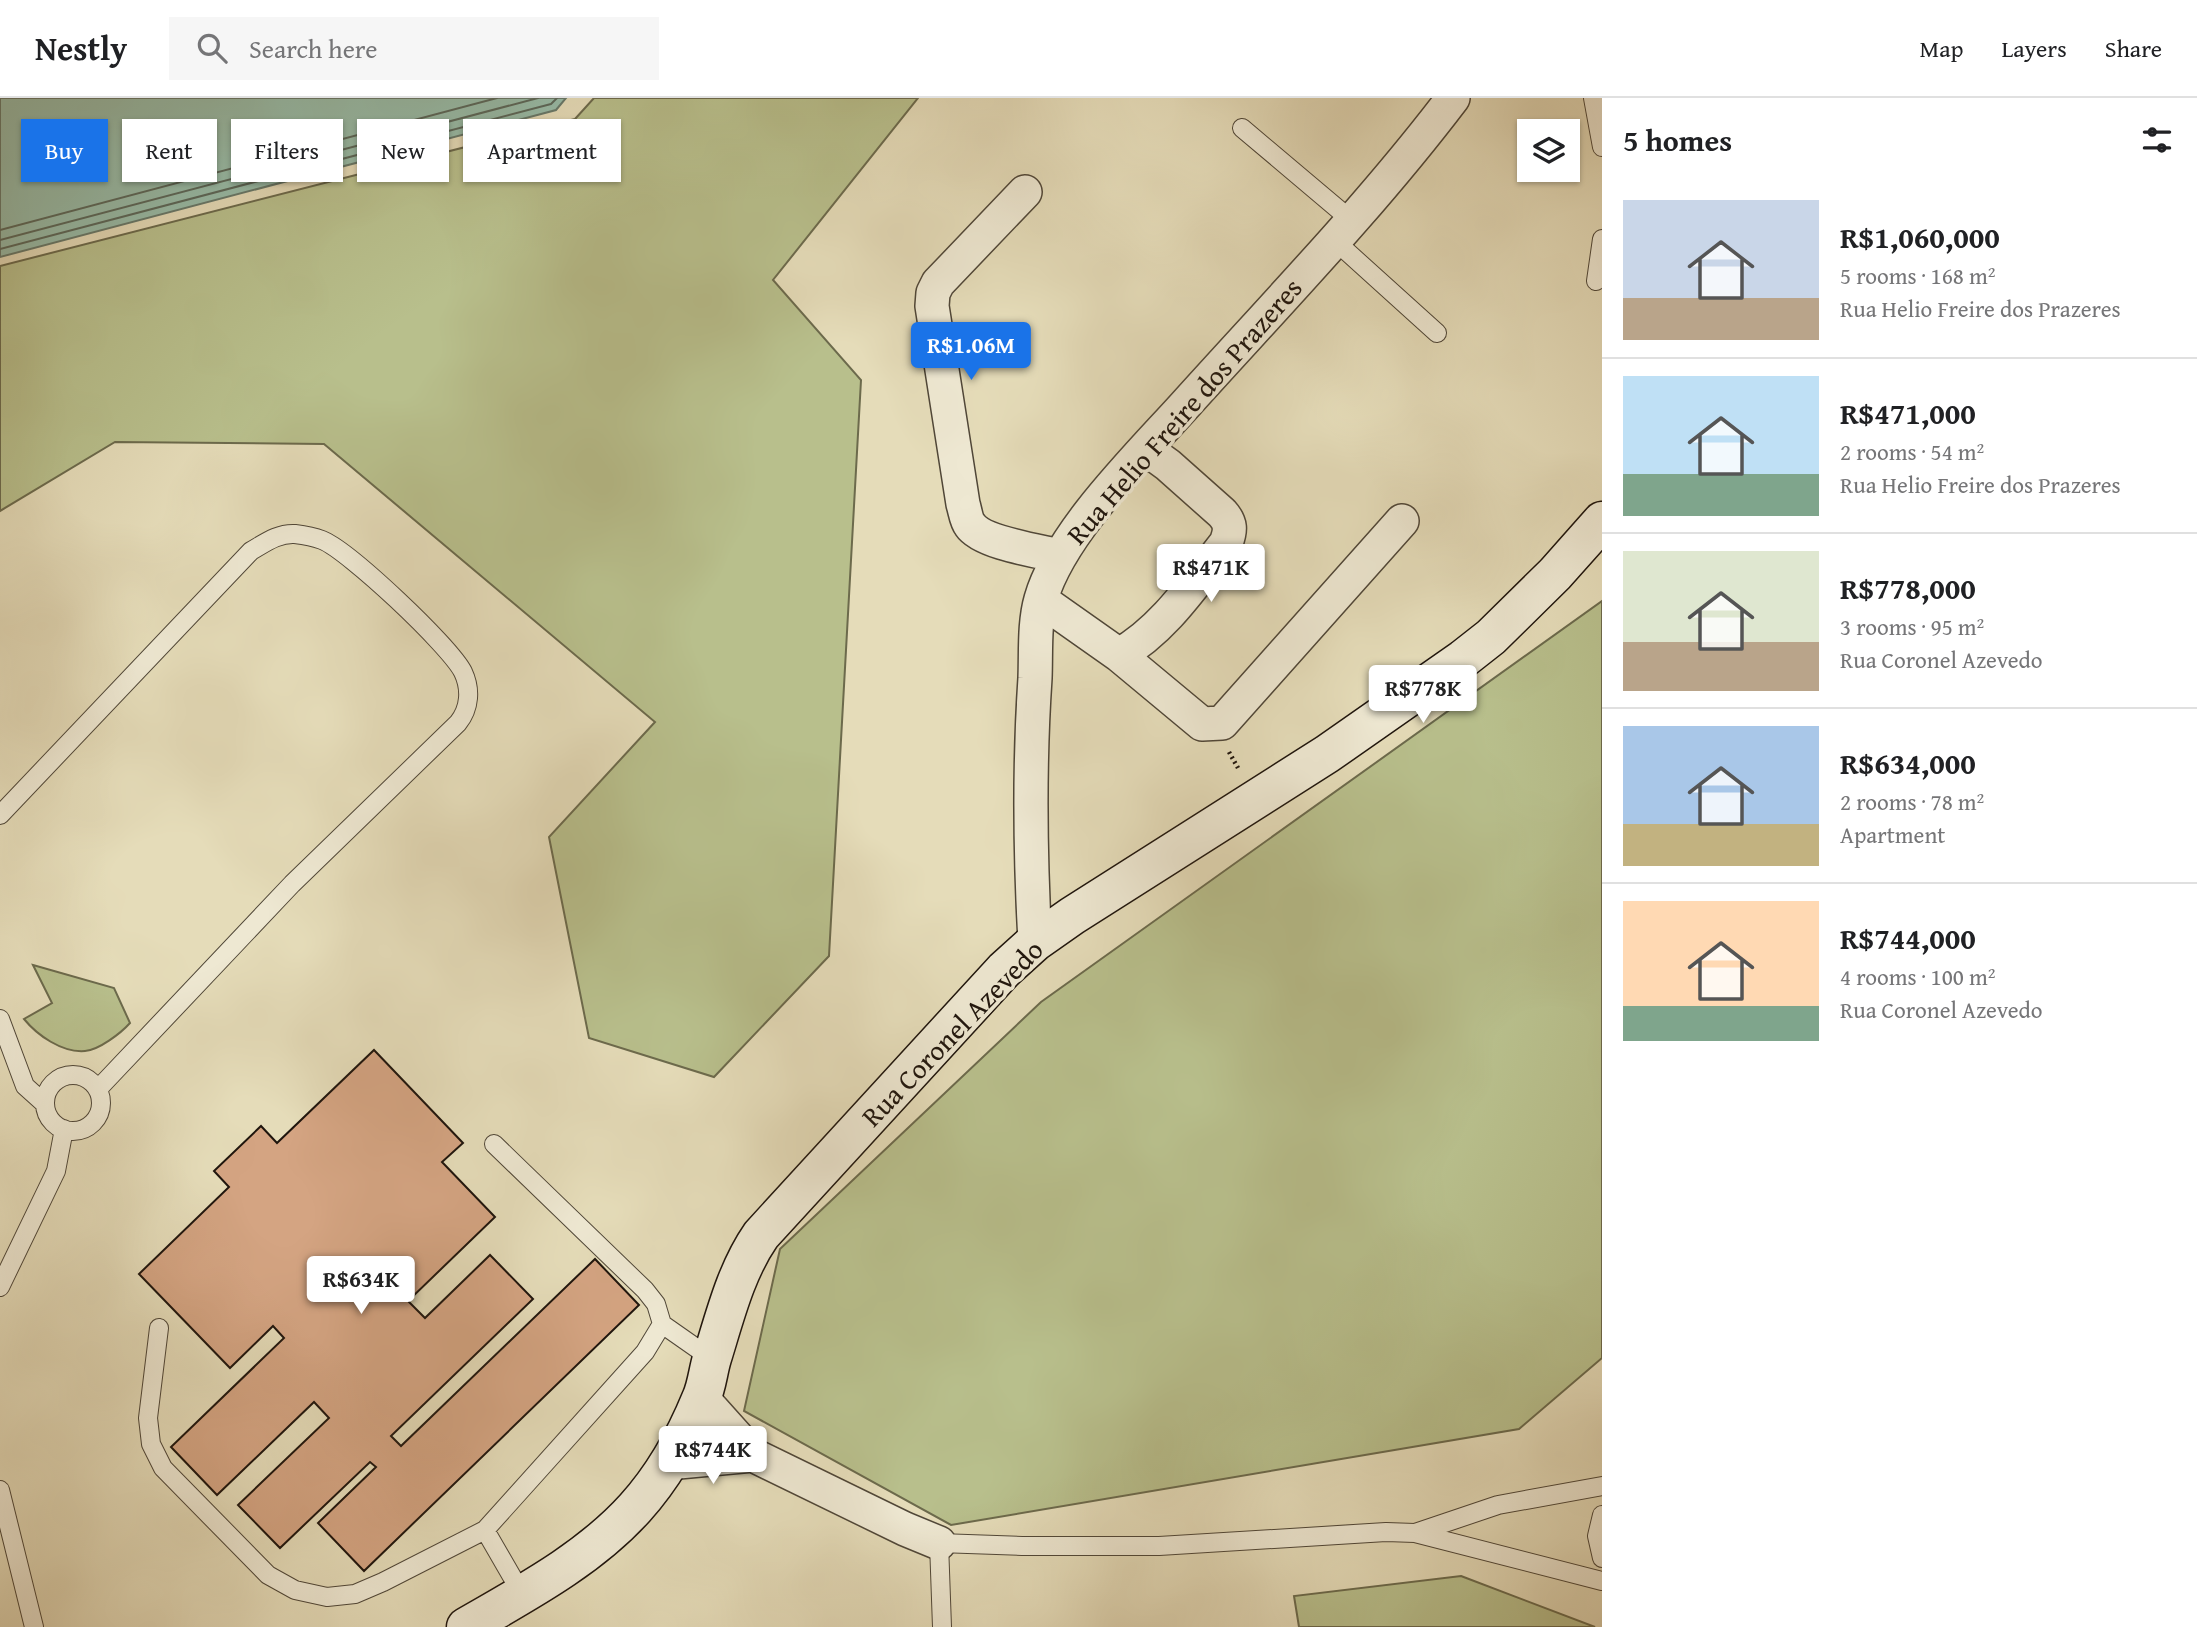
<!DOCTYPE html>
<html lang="en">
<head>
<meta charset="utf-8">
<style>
	:root { --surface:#fff; --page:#f6f6f6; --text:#202124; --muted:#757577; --line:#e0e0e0; --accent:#1a73e8 }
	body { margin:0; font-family:"Gentium Book Plus",serif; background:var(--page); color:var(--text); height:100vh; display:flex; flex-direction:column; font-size:26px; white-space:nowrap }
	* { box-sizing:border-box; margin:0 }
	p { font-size:23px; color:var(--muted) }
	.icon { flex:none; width:38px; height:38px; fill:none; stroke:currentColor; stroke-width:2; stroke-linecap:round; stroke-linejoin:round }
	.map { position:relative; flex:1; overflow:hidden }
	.sheet { display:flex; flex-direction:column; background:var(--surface); width:595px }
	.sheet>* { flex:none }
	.hud { position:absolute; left:21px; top:21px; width:665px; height:63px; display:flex; gap:14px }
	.controls { position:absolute; left:1517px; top:21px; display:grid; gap:14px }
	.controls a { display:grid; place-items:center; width:63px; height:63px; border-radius:0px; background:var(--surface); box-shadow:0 2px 5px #0004; font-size:35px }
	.price { position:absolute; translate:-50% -60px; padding:0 16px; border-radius:7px; background:#fff; color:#222; font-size:23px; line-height:46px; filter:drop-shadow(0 2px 4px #0008) }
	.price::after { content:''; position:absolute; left:50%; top:42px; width:21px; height:16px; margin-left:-10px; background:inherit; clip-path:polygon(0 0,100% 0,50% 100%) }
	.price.current { background:var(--accent); color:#fff }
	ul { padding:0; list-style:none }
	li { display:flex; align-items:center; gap:21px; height:175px; padding:0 21px }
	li+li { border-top:2px solid var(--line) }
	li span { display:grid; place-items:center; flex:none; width:196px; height:140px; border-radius:0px; color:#555 }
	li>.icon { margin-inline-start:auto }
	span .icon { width:84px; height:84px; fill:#fffc; stroke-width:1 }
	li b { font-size:30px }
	h2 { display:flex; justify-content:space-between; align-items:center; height:84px; padding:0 21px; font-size:30px }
	.chip { padding:0 24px; border-radius:0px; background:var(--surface); box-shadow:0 2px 5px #0004; font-size:24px; line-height:63px }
	.chip.current { background:var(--accent); color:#fff }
	header { display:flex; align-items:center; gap:42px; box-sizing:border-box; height:98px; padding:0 35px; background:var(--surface); border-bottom:2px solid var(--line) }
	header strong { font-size:33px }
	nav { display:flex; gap:38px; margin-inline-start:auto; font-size:24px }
	.search { width:490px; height:63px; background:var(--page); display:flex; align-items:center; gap:18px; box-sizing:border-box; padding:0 24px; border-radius:0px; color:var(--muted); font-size:26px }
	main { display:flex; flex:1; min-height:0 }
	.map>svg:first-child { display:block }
</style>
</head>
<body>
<header>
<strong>Nestly</strong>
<div class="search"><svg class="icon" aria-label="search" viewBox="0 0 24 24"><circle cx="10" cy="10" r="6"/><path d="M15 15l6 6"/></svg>Search here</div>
<nav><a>Map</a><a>Layers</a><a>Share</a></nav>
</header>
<main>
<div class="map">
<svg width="1602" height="1529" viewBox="0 0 1602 1529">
	<rect width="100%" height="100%" fill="#e5dcb9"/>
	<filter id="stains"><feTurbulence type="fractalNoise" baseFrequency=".00286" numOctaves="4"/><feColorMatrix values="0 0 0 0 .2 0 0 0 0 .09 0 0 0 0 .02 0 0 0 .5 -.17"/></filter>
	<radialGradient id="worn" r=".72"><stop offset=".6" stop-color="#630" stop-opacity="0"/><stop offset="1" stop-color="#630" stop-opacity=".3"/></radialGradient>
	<path fill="#b8bf8c" stroke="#6c6a4c" stroke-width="2" d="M594 0H918L773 182 861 282 829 858 714 979 589 940 549 739 655 624 324 346 115 344 0 413V168L575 21Z
		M1602 503V1260L1519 1331 951 1427 744 1313 780 1151 1041 904Z
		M33 867 114 890 130 925C121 935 99 952 85 953 62 955 37 937 24 921L52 905Z
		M1461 1478 1595 1529H1299L1294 1498Z"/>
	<path fill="#97bca9" stroke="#67796b" stroke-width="2" d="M0 0H566L556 12 0 159Z"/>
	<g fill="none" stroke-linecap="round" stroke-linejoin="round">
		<path stroke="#5b685b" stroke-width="2" d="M0 132 497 0
			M0 142 538 0
			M0 151 551 6 557 0"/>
	</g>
	<path fill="#d4a482" stroke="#1f150d" stroke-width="2" d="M374 952 463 1045 442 1064 495 1119 408 1203 425 1220 490 1157 533 1201 391 1338 401 1348 595 1161 639 1207 364 1473 318 1425 376 1369 370 1364 280 1450 238 1407 329 1320 314 1304 217 1397 171 1349 284 1240 273 1228 230 1270 139 1176 229 1089 214 1073 261 1028 277 1045Z"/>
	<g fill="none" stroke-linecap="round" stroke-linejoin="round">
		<defs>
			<path id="lane" d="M1593 0 1602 49
				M1242 30 1351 122
				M1333 141 1437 235
				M1596 183 1602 141
				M0 717 251 453C265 445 278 435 295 436 303 437 314 439 322 442 348 452 450 548 463 574 471 591 470 610 458 625L292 786 98 991
				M0 921 25 988 45 1006
				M45 1005a28 28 0 1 1 56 0a28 28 0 1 1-56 0Z
				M0 1189 56 1073 64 1031
				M662 1226 712 1261
				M159 1230 148 1320 151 1346 163 1370 268 1477 295 1492 327 1499 355 1496 383 1484 485 1432 645 1254 662 1226 656 1206 645 1192 494 1046
				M0 1392 34 1529
				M1602 1417 1597 1438 1602 1460
				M485 1432 522 1496
				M1415 1435 1498 1407 1602 1388
				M942 1529 939 1445 1022 1448H1159L1386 1434 1415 1435 1602 1483"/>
			<path id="street" d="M1025 94 938 185 933 195 932 208 963 406C965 412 966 422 970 427 982 445 1039 453 1060 458
				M1041 502 1119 557C1164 532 1195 484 1226 445 1231 432 1231 425 1222 415L1168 367 1146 351
				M1119 557 1202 626 1222 625 1402 423
				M1035 844C1030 755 1029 669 1035 580 1036 554 1034 525 1041 501 1060 435 1139 358 1185 307 1276 206 1371 108 1453 0
				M702 1300 753 1357 905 1431 939 1445
				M668 1365 753 1357"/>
			<path id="secondary" d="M466 1529C525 1495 589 1461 635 1410 663 1379 685 1340 701 1301 707 1288 708 1273 712 1260 725 1218 736 1173 761 1137L1004 872 1035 844 1072 818 1327 656 1463 561 1491 539 1555 476 1602 423"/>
		</defs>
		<use href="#lane" stroke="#504738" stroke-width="20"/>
		<use href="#street" stroke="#504738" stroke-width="36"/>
		<use href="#secondary" stroke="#1f150d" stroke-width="41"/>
		<path stroke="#1f150d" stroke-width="4.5" stroke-dasharray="2 3.5" stroke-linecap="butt" d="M1229 654 1238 670"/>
		<use href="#lane" stroke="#eee8d2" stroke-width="18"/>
		<use href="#street" stroke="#eee8d2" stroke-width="33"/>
		<use href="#secondary" stroke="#eee8d2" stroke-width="38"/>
	</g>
	<g text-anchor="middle" stroke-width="7" stroke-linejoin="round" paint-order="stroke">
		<g font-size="28" fill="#1f150d" stroke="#eee8d2">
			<text transform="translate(1184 313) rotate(-49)" y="10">Rua Helio Freire dos Prazeres</text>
			<text transform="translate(952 935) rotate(-46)" y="10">Rua Coronel Azevedo</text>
		</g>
	</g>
	<rect width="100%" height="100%" filter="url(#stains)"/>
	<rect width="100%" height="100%" fill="url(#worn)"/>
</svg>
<div class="controls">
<a><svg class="icon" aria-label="layers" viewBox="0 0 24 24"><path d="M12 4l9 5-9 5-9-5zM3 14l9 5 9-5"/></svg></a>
</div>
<b class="price current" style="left:971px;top:284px">R$1.06M</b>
<b class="price" style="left:1211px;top:506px">R$471K</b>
<b class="price" style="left:1423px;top:627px">R$778K</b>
<b class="price" style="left:361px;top:1218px">R$634K</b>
<b class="price" style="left:713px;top:1388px">R$744K</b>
<div class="hud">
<a class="chip current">Buy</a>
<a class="chip">Rent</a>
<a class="chip">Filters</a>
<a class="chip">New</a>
<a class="chip">Apartment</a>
</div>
</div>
<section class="sheet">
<h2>5 homes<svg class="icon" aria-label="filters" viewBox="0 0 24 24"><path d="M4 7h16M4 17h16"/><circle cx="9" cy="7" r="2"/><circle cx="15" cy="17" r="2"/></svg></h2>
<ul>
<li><span style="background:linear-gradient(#c9d6e8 70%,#b9a48a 0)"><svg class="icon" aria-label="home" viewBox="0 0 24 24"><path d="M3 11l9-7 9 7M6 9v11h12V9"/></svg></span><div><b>R$1,060,000</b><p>5 rooms · 168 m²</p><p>Rua Helio Freire dos Prazeres</p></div></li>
<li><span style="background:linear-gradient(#bfe0f5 70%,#7fa58c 0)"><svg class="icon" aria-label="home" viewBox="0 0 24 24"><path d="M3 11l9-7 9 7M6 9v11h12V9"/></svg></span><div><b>R$471,000</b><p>2 rooms · 54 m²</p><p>Rua Helio Freire dos Prazeres</p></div></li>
<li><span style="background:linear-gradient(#dfe7d0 65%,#b9a48a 0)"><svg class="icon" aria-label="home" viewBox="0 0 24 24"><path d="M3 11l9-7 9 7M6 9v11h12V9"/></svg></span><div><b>R$778,000</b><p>3 rooms · 95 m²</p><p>Rua Coronel Azevedo</p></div></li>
<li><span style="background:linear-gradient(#a9c7e8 70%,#c2b280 0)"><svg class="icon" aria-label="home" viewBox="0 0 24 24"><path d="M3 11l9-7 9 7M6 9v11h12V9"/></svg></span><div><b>R$634,000</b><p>2 rooms · 78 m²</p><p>Apartment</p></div></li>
<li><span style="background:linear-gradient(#ffd9b3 75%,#7fa58c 0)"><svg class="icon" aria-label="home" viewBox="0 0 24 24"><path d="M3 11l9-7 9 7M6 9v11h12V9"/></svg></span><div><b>R$744,000</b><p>4 rooms · 100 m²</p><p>Rua Coronel Azevedo</p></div></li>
</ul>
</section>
</main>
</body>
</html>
